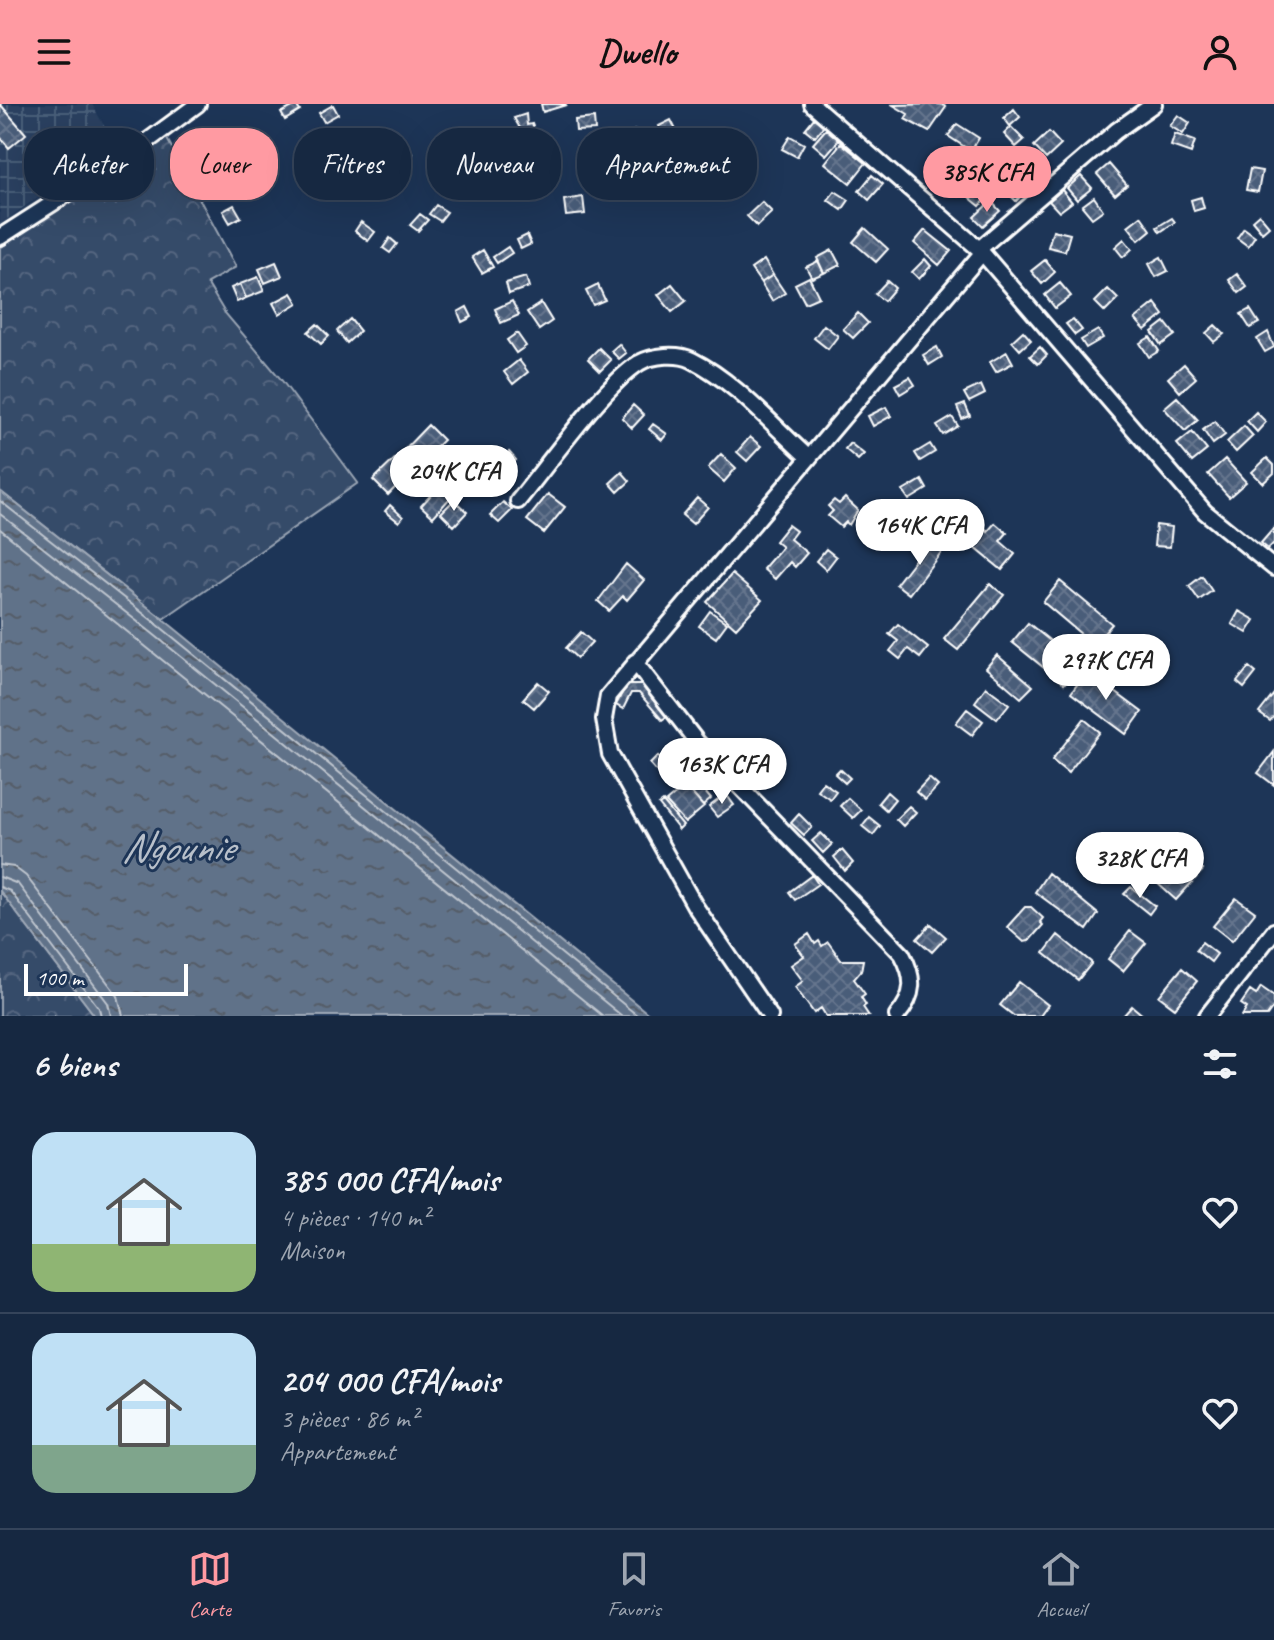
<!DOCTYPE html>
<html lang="fr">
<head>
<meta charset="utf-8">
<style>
	:root { --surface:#162841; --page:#23344c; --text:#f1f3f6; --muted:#9ea6b1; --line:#35445a; --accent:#ff9aa2 }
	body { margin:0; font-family:Caveat,sans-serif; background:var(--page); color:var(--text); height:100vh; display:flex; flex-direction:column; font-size:30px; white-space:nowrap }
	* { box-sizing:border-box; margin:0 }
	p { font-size:26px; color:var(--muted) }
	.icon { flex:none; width:44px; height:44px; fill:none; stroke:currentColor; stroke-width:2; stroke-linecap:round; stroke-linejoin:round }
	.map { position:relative; height:912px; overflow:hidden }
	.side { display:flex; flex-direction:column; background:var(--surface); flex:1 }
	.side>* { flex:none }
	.hud { position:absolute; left:24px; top:24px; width:800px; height:72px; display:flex; gap:16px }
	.scale { position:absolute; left:24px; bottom:20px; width:164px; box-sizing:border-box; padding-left:8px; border:4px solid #fff; border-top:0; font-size:22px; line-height:28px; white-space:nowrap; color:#fff; -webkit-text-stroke:6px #1d3557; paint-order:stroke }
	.price { position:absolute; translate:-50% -68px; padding:0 18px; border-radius:28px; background:#fff; color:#222; font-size:26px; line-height:52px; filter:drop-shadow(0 2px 4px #0008) }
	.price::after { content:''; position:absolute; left:50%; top:48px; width:24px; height:18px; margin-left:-12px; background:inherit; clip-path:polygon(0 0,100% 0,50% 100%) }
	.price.active { background:var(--accent); color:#111 }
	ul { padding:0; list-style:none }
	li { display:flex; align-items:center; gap:24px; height:200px; padding:0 32px }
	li+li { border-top:2px solid var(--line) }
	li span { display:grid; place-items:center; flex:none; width:224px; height:160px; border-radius:24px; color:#555 }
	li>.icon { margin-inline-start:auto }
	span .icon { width:96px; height:96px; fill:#fffc; stroke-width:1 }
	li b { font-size:34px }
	h2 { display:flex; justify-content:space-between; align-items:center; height:96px; padding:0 32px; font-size:34px }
	.chip { padding:0 28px; border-radius:32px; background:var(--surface); box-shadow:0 8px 32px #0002,0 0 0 2px var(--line); font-size:28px; line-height:72px }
	.chip.active { background:var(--accent); color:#111 }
	header { display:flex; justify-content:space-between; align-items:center; height:104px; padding:0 32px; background:var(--accent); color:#111; font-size:36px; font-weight:600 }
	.dock { display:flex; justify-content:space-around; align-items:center; height:112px; border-top:2px solid var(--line); background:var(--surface); font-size:22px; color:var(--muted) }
	.dock a { display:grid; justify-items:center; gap:4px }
	.dock .active { color:var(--accent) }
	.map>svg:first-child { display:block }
</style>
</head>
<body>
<header><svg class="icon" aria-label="menu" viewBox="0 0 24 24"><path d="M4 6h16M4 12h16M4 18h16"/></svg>Dwello<svg class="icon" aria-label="person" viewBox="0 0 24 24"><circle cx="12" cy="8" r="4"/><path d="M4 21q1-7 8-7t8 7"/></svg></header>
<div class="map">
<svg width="1274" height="912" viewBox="0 0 1274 912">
	<defs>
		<pattern id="industrial-grid" width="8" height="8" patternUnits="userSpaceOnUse" patternTransform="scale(2)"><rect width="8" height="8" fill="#2a4161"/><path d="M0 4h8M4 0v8" fill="none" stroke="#4a5e79"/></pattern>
		<pattern id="forest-crowns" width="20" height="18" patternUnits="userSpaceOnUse" patternTransform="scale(2)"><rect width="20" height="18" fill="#364b69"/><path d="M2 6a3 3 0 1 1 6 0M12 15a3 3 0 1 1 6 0" fill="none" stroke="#546680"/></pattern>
		<pattern id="water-ripples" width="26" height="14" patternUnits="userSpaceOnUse" patternTransform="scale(2)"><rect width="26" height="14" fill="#617289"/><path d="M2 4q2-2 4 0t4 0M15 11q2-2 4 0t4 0" fill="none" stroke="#555d67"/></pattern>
		<pattern id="building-cross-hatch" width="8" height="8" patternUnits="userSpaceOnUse" patternTransform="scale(2)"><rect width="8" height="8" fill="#4a5d79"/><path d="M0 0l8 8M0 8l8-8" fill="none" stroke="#65758d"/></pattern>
	</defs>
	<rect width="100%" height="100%" fill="#1d3557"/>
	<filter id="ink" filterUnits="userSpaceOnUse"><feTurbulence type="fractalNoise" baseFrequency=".0125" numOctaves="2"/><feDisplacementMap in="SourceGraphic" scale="16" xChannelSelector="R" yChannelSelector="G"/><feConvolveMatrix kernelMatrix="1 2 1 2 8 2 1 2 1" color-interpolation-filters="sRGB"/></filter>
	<g filter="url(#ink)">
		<path fill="url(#industrial-grid)" d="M0 0H92L114 40 0 120Z"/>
		<path fill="url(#forest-crowns)" stroke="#9aa5b4" stroke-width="2" d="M166 33 236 163 207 179 225 209 280 274 358 379 163 515 0 387V144Z
			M0 787 95 912H0Z"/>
		<path fill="url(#water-ripples)" stroke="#a0aab8" stroke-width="2" d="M0 387 163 515 651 912H95L0 787Z"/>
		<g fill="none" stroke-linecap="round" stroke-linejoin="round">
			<path stroke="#c0c7d0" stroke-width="2" d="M0 397 158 521 638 912
				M0 410 152 529 622 912
				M0 425 603 912
				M0 761 14 763 26 772 118 892 123 912
				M0 773 18 780 108 899 111 912
				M0 783 10 787 99 904 101 912"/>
		</g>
		<path fill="url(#building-cross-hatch)" stroke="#fff" stroke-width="2" d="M0 0 26 30 9 44 0 33Z
			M541 0H565L566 1 543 8Z
			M941 0 946 3 929 28 905 15 908 10 893 1Z
			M296 1 300 7 285 16 281 9Z
			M333 1 338 10 324 18 319 9Z
			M1014 5 1020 13 1010 22 1004 14Z
			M526 10 527 21 532 20 537 34 514 41 510 27 520 24 514 14Z
			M1178 11 1190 19 1183 30 1170 22Z
			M594 14 595 26 576 27 575 16Z
			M814 14 824 22 815 33 805 25Z
			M671 16 678 30 666 36 659 22Z
			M957 20 979 34 971 47 948 32Z
			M1011 23 1024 36 1016 43 1004 30Z
			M826 25 839 36 826 51 813 40Z
			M636 26 641 39 625 44 621 31Z
			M1049 28 1061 41 1046 55 1034 42Z
			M1175 30 1195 37 1191 49 1171 42Z
			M790 32 804 40 797 53 782 45Z
			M614 34 619 48 612 50 607 36Z
			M479 36 480 48 485 46 490 60 468 67 463 53 473 50 467 40Z
			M550 39 554 52 539 57 535 44Z
			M841 39 866 59 850 79 825 59Z
			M400 44 413 50 406 66 393 61Z
			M535 44 539 57 521 63 517 50Z
			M503 46 506 53 493 57 491 50Z
			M372 55 387 63 382 71 368 63Z
			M1016 56 1024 63 1017 72 1009 64Z
			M717 58 728 69 720 77 709 67Z
			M1109 60 1127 81 1115 91 1097 70Z
			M943 63 966 80 958 92 934 75Z
			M1250 65 1262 67 1258 88 1246 86Z
			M1029 66 1038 76 1027 86 1018 77Z
			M872 71 883 80 869 96 859 87Z
			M1081 72 1092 84 1077 96 1067 84Z
			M1018 77 1027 86 1016 97 1007 88Z
			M712 79 718 86 706 96 700 89Z
			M979 84 988 92 980 102 970 94Z
			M1062 86 1072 98 1059 108 1049 97Z
			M835 87 849 96 842 106 828 96Z
			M583 93 585 110 566 112 564 96Z
			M1094 93 1103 106 1092 114 1082 102Z
			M1201 93 1204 104 1194 107 1191 96Z
			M991 97 1000 107 983 122 974 113Z
			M762 98 772 108 757 122 747 112Z
			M234 101 241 113 230 119 223 107Z
			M436 101 447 108 440 117 429 110Z
			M420 110 428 116 418 127 410 121Z
			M1259 110 1269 122 1262 128 1252 116Z
			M1141 112 1151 126 1139 136 1128 122Z
			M1172 114 1175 118 1160 128 1157 123Z
			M361 118 375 128 368 137 355 127Z
			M865 124 888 145 876 158 853 138Z
			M1244 124 1255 132 1248 142 1237 134Z
			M925 126 951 147 939 161 914 139Z
			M1053 126 1070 130 1065 147 1048 143Z
			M527 131 531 140 521 145 517 136Z
			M390 134 397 140 390 149 383 144Z
			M1124 135 1132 145 1123 153 1115 143Z
			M508 143 512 149 497 159 493 153Z
			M483 146 493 163 482 169 472 153Z
			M832 146 840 161 824 169 817 154Z
			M1161 153 1168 167 1156 173 1149 160Z
			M925 155 931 162 919 175 912 168Z
			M764 156 773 171 761 179 751 165Z
			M1045 156 1055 168 1042 180 1031 167Z
			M818 157 824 169 812 174 806 163Z
			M276 158 282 172 265 179 259 165Z
			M1237 170 1247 183 1239 189 1229 176Z
			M773 171 785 189 772 197 761 179Z
			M258 173 264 187 246 194 240 180Z
			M526 173 529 183 509 190 506 179Z
			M809 173 819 193 805 199 795 180Z
			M887 177 895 184 884 197 875 190Z
			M1060 179 1071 192 1055 204 1045 191Z
			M240 180 246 194 237 198 231 184Z
			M672 180 686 197 672 208 658 191Z
			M598 181 605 196 593 201 586 187Z
			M1108 185 1118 195 1105 208 1095 198Z
			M292 189 298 199 279 210 273 199Z
			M512 197 519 211 501 219 495 205Z
			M541 199 552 217 539 226 527 208Z
			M1155 199 1164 211 1145 226 1135 215Z
			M467 203 472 213 462 218 458 208Z
			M1250 205 1259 219 1250 224 1241 210Z
			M858 209 868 219 853 234 843 225Z
			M350 215 360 227 347 239 337 227Z
			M1073 215 1082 226 1075 231 1066 220Z
			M1165 218 1175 231 1161 241 1152 228Z
			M317 220 329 232 321 240 308 228Z
			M824 221 838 232 828 245 814 234Z
			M1215 221 1224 230 1214 238 1206 229Z
			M1098 226 1103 234 1086 244 1081 236Z
			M1023 227 1031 236 1020 246 1012 237Z
			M1268 228 1274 243 1265 248 1257 235Z
			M517 229 526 242 516 249 507 236Z
			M1150 233 1159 247 1149 253 1140 239Z
			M619 240 626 249 619 255 611 247Z
			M937 243 942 253 929 261 923 251Z
			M1040 243 1047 251 1038 260 1030 252Z
			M599 244 611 256 600 267 588 255Z
			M1007 248 1013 259 996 268 990 258Z
			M519 256 528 268 513 280 504 268Z
			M1184 260 1196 274 1180 288 1168 274Z
			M910 273 915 281 900 290 895 281Z
			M981 281 985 290 969 298 964 289Z
			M1177 293 1198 316 1185 327 1164 304Z
			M965 300 970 312 962 315 957 303Z
			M633 301 644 311 632 324 622 314Z
			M886 303 891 312 873 322 868 312Z
			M1256 308 1266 318 1257 328 1247 317Z
			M952 313 958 322 943 331 937 322Z
			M1215 317 1225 331 1213 340 1203 326Z
			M653 320 667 330 662 336 649 325Z
			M428 321 443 336 413 365 399 351Z
			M1244 322 1253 332 1236 348 1227 338Z
			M1192 328 1207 346 1192 358 1177 340Z
			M750 333 761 342 747 357 737 348Z
			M850 339 864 350 858 356 845 345Z
			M930 340 935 348 920 357 915 349Z
			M509 348 516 356 509 363 502 355Z
			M721 350 736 364 724 378 708 364Z
			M399 351 413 365 388 391 373 376Z
			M1267 354 1274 361V369L1263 379 1252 368Z
			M1225 355 1246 378 1229 393 1208 370Z
			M622 368 630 377 618 388 610 379Z
			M922 376 927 385 909 396 903 387Z
			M438 383 450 394 433 413 421 402Z
			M548 390 565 403 544 429 527 416Z
			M697 394 708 403 693 420 682 411Z
			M845 394 858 406 849 421 846 418 841 423 828 412 833 407 828 402 834 396 839 400Z
			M454 396 467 408 454 422 441 409Z
			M503 398 512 406 499 419 490 411Z
			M390 401 403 413 399 418 385 407Z
			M970 412 988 427 995 419 1007 429 1000 437 1015 450 1002 466 957 429Z
			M788 421 796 427 790 435 807 449 795 463 790 458 775 475 763 465 782 443 775 437Z
			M1156 421 1172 423 1170 443 1154 442Z
			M1274 424V439L1268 445 1261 439Z
			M930 436 943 446 909 490 896 480Z
			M826 445 836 453 826 466 816 457Z
			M626 460 644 476 627 496 623 492 609 507 598 497Z
			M732 470 762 496 736 524 707 498Z
			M1202 472 1212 487 1199 496 1189 482Z
			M1060 477 1112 520 1094 541 1043 498Z
			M990 480 1004 491 958 546 944 535Z
			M710 507 727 519 716 534 699 522Z
			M1239 507 1255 516 1247 529 1232 520Z
			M1028 519 1080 561 1064 580 1012 538Z
			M898 520 928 544 920 554 908 545 900 555 890 547 898 537 889 530Z
			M581 528 592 538 577 554 566 544Z
			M997 551 1033 582 1021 594 986 564Z
			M1249 563 1256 569 1244 584 1237 578Z
			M1087 567 1142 608 1126 630 1071 589Z
			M538 578 549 587 534 604 523 595Z
			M626 581H645L670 610 662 616 639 589H631L623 605 616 601Z
			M986 583 1009 600 997 615 975 598Z
			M1274 590V612L1270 617 1259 609Z
			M967 605 983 617 972 631 956 619Z
			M1084 615 1100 628 1068 669 1052 656Z
			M1274 648V681L1258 669Z
			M658 652 680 678 672 685 650 660Z
			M840 665 850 674 845 679 835 670Z
			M692 673 711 695 703 702 684 680Z
			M929 674 938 682 925 696 916 688Z
			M823 678 836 687 830 695 817 686Z
			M685 682 704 703 685 719 666 698Z
			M887 688 895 695 886 706 878 699Z
			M726 690 734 701 717 713 709 703Z
			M848 694 861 706 853 714 840 702Z
			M663 698 683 722 679 726 659 701Z
			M909 702 916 708 903 722 896 715Z
			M799 710 812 723 804 731 791 719Z
			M869 713 880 722 873 731 862 722Z
			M821 729 832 740 823 749 812 737Z
			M842 746 853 759 845 767 834 753Z
			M1135 746 1155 752 1151 764 1131 757Z
			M1183 748 1203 766 1176 796 1156 778Z
			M1048 769 1098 810 1087 826 1035 788Z
			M812 771 818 780 795 796 789 788Z
			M1131 783 1155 802 1149 810 1124 790Z
			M1236 794 1255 808 1232 837 1213 822Z
			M1025 803H1031L1043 814 1040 818 1043 821 1029 837 1024 838 1007 823Z
			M931 820 946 833 932 848 917 835Z
			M1130 827 1146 839 1123 867 1108 855Z
			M809 830 815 840 819 837 822 842 828 838 841 856H863L861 867 854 875 865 890 861 893 866 901 863 903 869 912H826L821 904 814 909 795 883 803 877 791 861 804 852 795 840Z
			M1058 831 1092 859 1078 876 1044 849Z
			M1202 838 1217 850 1211 858 1196 846Z
			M1182 864 1197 877 1175 904 1159 892Z
			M1019 878 1048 901 1040 912H1014L1000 901Z
			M1261 883 1274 892V902L1267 912H1242L1247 904 1241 900 1250 887 1256 891Z
			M1132 902 1144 912H1123Z"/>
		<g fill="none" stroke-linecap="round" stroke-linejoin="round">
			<defs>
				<path id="minor" d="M812 0 979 145 1205 408 1274 464
					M0 133 134 47 198 0
					M979 145 1116 27 1154 0
					M518 397C547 362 604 281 639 259 653 251 678 249 692 256 736 278 773 322 809 354
					M635 558 697 638 902 850C915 874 915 891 897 912
					M770 912 695 802 610 650 604 615 608 592 982 149
					M1207 912 1274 827"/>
			</defs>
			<use href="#minor" stroke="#fff" stroke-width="20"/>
			<use href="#minor" stroke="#1d3557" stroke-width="14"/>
		</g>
	</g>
	<g text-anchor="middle" stroke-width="6" stroke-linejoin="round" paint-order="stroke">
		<g font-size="42" font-style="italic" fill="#b8c0ca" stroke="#1d3557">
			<text x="177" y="757">Ngounie</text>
		</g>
	</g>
</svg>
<div class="scale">100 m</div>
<b class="price active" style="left:987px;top:110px">385K CFA</b>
<b class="price" style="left:454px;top:409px">204K CFA</b>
<b class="price" style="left:920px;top:463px">164K CFA</b>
<b class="price" style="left:1106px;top:598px">297K CFA</b>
<b class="price" style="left:722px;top:702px">163K CFA</b>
<b class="price" style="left:1140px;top:796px">328K CFA</b>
<div class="hud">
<a class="chip">Acheter</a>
<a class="chip active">Louer</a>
<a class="chip">Filtres</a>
<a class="chip">Nouveau</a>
<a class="chip">Appartement</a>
</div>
</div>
<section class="side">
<h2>6 biens<svg class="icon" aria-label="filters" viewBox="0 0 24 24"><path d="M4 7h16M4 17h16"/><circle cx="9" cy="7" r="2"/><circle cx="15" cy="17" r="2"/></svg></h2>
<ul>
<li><span style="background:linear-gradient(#bfe0f5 70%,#8fb573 0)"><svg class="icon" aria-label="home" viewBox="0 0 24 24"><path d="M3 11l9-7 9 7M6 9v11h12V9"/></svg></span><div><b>385 000 CFA/mois</b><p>4 pièces · 140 m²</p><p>Maison</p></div><svg class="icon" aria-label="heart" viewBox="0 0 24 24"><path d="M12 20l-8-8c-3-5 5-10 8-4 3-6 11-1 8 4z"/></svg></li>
<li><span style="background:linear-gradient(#bfe0f5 70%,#7fa58c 0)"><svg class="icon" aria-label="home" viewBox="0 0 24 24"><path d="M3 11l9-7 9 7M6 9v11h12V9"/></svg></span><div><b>204 000 CFA/mois</b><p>3 pièces · 86 m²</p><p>Appartement</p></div><svg class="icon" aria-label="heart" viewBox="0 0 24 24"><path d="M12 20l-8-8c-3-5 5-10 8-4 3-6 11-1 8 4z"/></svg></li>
</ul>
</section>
<nav class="dock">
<a class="active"><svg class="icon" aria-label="map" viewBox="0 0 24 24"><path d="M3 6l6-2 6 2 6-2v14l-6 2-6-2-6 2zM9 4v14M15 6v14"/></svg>Carte</a>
<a><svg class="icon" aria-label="saved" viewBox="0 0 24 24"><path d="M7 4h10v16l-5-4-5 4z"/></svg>Favoris</a>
<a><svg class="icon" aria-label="home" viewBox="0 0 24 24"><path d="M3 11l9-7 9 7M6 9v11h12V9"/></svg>Accueil</a>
</nav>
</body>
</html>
